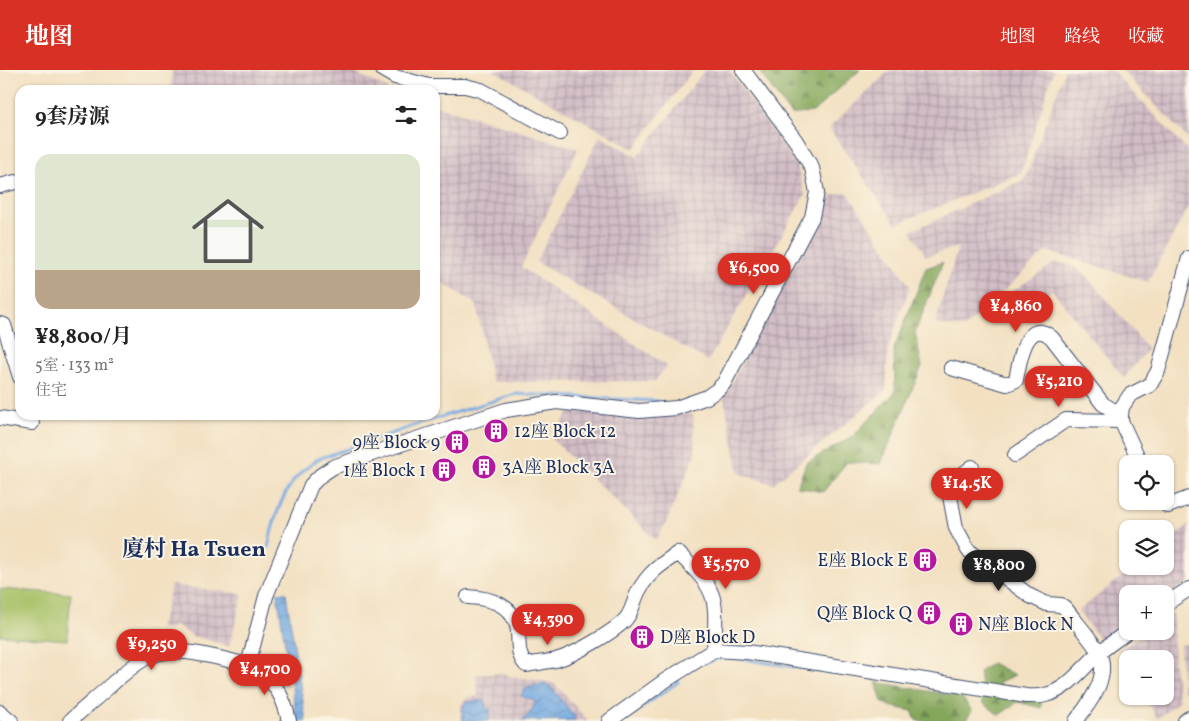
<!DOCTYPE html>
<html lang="zh">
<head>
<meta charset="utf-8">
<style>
	:root { --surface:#fff; --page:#f2f2f2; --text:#222; --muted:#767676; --accent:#d93025 }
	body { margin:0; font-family:Vollkorn,"Noto Serif SC",serif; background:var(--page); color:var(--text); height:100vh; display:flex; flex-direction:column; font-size:19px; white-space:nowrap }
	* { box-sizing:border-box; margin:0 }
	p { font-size:16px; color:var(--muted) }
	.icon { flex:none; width:28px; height:28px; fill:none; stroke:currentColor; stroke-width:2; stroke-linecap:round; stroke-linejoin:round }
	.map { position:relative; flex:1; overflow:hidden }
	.panel { position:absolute; left:15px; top:15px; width:425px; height:335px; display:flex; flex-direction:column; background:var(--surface); border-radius:15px; box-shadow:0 1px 4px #0004 }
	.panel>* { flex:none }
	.fabs { position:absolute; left:1119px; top:385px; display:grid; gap:10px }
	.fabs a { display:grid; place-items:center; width:55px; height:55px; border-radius:10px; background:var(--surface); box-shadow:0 1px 4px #0004; font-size:25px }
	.price { position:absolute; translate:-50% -42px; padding:0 11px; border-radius:18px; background:var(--accent); color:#fff; font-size:16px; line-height:32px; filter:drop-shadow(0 1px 2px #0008) }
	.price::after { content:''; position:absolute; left:50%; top:30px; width:15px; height:11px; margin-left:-8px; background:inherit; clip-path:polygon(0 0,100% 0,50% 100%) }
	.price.on { background:#222; color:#fff }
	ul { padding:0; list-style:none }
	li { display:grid; align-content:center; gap:10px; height:265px; padding:0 20px }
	li span { display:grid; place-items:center; height:155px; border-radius:15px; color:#555 }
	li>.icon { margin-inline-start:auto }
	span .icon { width:90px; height:90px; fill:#fffc; stroke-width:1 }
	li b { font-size:21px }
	h2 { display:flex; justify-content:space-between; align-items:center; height:60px; padding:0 20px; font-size:21px }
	header { display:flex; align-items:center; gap:30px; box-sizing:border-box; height:70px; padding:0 25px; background:var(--accent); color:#fff }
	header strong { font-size:24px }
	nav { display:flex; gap:28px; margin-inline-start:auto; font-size:18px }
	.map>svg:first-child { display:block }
</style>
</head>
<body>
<header>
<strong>地图</strong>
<nav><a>地图</a><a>路线</a><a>收藏</a></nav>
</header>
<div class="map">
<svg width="1189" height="651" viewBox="0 0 1189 651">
	<defs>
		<pattern id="industrial-grid" width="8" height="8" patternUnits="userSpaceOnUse" patternTransform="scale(1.25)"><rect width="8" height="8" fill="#d2bdc6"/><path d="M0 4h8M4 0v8" fill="none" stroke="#aa9aa4"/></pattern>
		<pattern id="forest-firs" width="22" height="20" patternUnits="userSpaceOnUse" patternTransform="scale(1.25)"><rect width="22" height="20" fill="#85a75c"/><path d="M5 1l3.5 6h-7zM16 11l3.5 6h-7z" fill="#6c884f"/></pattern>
		<pattern id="water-waves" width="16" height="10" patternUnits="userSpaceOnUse" patternTransform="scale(1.25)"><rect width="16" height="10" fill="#73a9e1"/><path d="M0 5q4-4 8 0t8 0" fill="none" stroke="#5e8aba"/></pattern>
	</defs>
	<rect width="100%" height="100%" fill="#fcf5e5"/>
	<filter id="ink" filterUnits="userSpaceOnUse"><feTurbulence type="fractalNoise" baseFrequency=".02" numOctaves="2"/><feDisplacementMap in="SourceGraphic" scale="10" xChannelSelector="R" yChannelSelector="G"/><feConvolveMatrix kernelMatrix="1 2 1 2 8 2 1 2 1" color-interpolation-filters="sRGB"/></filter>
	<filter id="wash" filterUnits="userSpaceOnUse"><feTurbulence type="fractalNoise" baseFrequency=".0096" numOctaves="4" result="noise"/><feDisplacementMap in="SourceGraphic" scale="20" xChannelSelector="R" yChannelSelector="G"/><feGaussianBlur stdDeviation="1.12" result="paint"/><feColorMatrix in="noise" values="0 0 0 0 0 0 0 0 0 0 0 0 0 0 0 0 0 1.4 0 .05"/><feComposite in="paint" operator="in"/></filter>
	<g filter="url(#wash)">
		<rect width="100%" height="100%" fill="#f2e0c1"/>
		<path fill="url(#industrial-grid)" d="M172 0H349L390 20H171Z
			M493 0H693L634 79Z
			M705 0H729L797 96 805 125 708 291 536 192 600 66 637 87Z
			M890 0H1054L1021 103 896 154 829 58Z
			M1065 0H1112L1189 82V136L1148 212 1046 181 964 258 935 254 958 177 926 186 911 161 1025 109Z
			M1122 0H1189V70Z
			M435 35 578 79 521 197 667 296 655 311 492 312 476 234 435 208Z
			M847 122 910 216 888 278 886 320 773 414 739 403 724 327 831 126Z
			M1056 192 1072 196 1085 204 1148 279 1124 308 1052 220 1022 247 1004 227Z
			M572 338 693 345 695 385 666 453 656 470 552 369Z
			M1189 455V512L1165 528V524H1128L1127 554 1102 572 1078 541 1136 496H1165V474Z
			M171 515 243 524 229 576 193 566 175 555 170 559 159 558 165 542Z
			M1173 543 1174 596 1179 631 1157 649 1144 626H1165V589H1128L1127 596 1119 581 1147 561H1165V549Z
			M1189 574V623L1183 620 1180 575Z
			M502 603 509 606 551 612 559 618 588 651H461L460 641 462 632 469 627 478 626 476 605Z"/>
		<path fill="url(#forest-firs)" stroke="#506b5d" d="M758 0H860L813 42 791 45Z
			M943 192 915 262 922 296 881 394 847 392 823 422 797 417 806 393 853 366 895 322 894 279 926 198Z
			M992 593 1015 605 999 612 1004 627 1041 632V638L1018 632 999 645 983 633 979 602Z
			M876 612 962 627 972 641 965 651H917L912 641 889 636 882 632Z"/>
		<path fill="#a7c167" stroke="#617862" d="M0 519 71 524 67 570 0 565Z"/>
		<path fill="url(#water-waves)" stroke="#476ca0" d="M277 523H286L306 651H297Z
			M541 614H546L551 617 574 646 575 650 521 651 527 647 536 633 531 629 521 626 525 619Z
			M484 630 487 640 491 638 489 651H463V636L467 632Z"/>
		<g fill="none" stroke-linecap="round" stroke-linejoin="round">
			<path stroke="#73a9e1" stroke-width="3" d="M268 478C272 456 279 431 292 413 298 403 309 396 318 389L431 350 516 324 657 331
				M705 593 724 587 742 589 840 604
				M623 651 678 612 677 610 679 608"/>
		</g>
	</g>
	<g filter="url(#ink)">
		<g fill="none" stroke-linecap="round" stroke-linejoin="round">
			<defs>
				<path id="minor" d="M383 0 395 7 429 16H465L481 20 560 63
					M0 116 15 112 20 113
					M0 254 4 255 20 307
					M951 298 1007 314 1016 310C1019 293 1026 245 1052 268L1103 334 1121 345
					M0 348 32 353
					M1015 385 1066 350 1121 351
					M1141 394 1121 351V345L1122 337 1130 325 1150 315 1158 301 1189 188
					M972 397 962 405 950 426 956 458 968 480 1030 526 1047 534 1061 535 1066 539C1074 550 1093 571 1099 583 1110 608 1090 632 1076 651
					M1160 431 1168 436 1189 428
					M468 527C490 528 515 535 518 561 519 574 517 585 526 595 536 593 546 592 556 590 574 585 612 563 625 550 633 541 633 532 638 522 648 503 660 495 678 483 718 521 717 526 714 580
					M1165 534 1189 519
					M248 595 266 526 311 415 321 405 333 397 398 375 506 340 556 332 639 341 676 338 707 327 717 320 724 313 812 147 817 122 812 98 796 71 743 0
					M0 642 11 651
					M70 651C84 638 99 626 113 613 125 603 136 592 150 586 170 578 190 582 210 586 254 595 279 603 289 651
					M609 651 666 610 714 580 747 582 1026 626C1032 626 1039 627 1045 625 1066 621 1082 599 1097 585 1106 576 1118 569 1128 561
					M1185 651 1189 648"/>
			</defs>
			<use href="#minor" stroke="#3b4a6d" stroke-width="16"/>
			<use href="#minor" stroke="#fff" stroke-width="14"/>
		</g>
	</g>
	<defs>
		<symbol id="building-disc" viewBox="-11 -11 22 22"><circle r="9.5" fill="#b5179e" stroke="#fcf5e5"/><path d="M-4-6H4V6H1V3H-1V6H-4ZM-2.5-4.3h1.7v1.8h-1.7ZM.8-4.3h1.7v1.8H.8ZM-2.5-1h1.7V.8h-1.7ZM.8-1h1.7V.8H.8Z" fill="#fff"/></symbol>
	</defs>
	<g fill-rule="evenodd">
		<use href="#building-disc" x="482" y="347" width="28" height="28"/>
		<use href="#building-disc" x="443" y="358" width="28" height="28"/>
		<use href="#building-disc" x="470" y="383" width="28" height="28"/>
		<use href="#building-disc" x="430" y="386" width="28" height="28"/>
		<use href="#building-disc" x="911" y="476" width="28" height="28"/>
		<use href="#building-disc" x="915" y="529" width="28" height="28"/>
		<use href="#building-disc" x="947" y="540" width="28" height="28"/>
		<use href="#building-disc" x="628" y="553" width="28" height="28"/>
	</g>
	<g text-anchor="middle" stroke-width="4" stroke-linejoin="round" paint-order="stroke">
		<g font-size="18" fill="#1b2f5e" stroke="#fcf5e5" text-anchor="start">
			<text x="514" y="367">12座 Block 12</text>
			<text x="440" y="378" text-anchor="end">9座 Block 9</text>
			<text x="502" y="403">3A座 Block 3A</text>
			<text x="426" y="406" text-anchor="end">1座 Block 1</text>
			<text x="908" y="496" text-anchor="end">E座 Block E</text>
			<text x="912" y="549" text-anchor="end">Q座 Block Q</text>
			<text x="978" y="560">N座 Block N</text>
			<text x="660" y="573">D座 Block D</text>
		</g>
		<g font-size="22" font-weight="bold" fill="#1b2f5e" stroke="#fcf5e5">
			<text x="194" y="486">廈村 Ha Tsuen</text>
		</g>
	</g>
</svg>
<div class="fabs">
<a><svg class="icon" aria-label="locate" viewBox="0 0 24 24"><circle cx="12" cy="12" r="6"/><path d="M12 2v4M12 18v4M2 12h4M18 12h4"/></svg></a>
<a><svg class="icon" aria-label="layers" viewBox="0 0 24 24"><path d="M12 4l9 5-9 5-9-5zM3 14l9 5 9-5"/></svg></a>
<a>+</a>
<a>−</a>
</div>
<b class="price" style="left:754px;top:225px">¥6,500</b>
<b class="price" style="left:1016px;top:263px">¥4,860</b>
<b class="price" style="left:1059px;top:338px">¥5,210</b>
<b class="price" style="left:967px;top:440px">¥14.5K</b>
<b class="price" style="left:726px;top:520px">¥5,570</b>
<b class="price on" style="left:999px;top:522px">¥8,800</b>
<b class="price" style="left:548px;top:576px">¥4,390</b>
<b class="price" style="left:152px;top:601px">¥9,250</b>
<b class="price" style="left:265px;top:626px">¥4,700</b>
<section class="panel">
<h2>9套房源<svg class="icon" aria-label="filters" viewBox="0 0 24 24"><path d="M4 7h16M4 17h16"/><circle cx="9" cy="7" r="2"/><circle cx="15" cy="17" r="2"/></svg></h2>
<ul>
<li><span style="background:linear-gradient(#dfe7d0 75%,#b9a48a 0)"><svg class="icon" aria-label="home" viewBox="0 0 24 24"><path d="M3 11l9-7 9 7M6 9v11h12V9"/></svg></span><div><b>¥8,800/月</b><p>5室 · 133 m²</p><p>住宅</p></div></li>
</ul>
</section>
</div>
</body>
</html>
